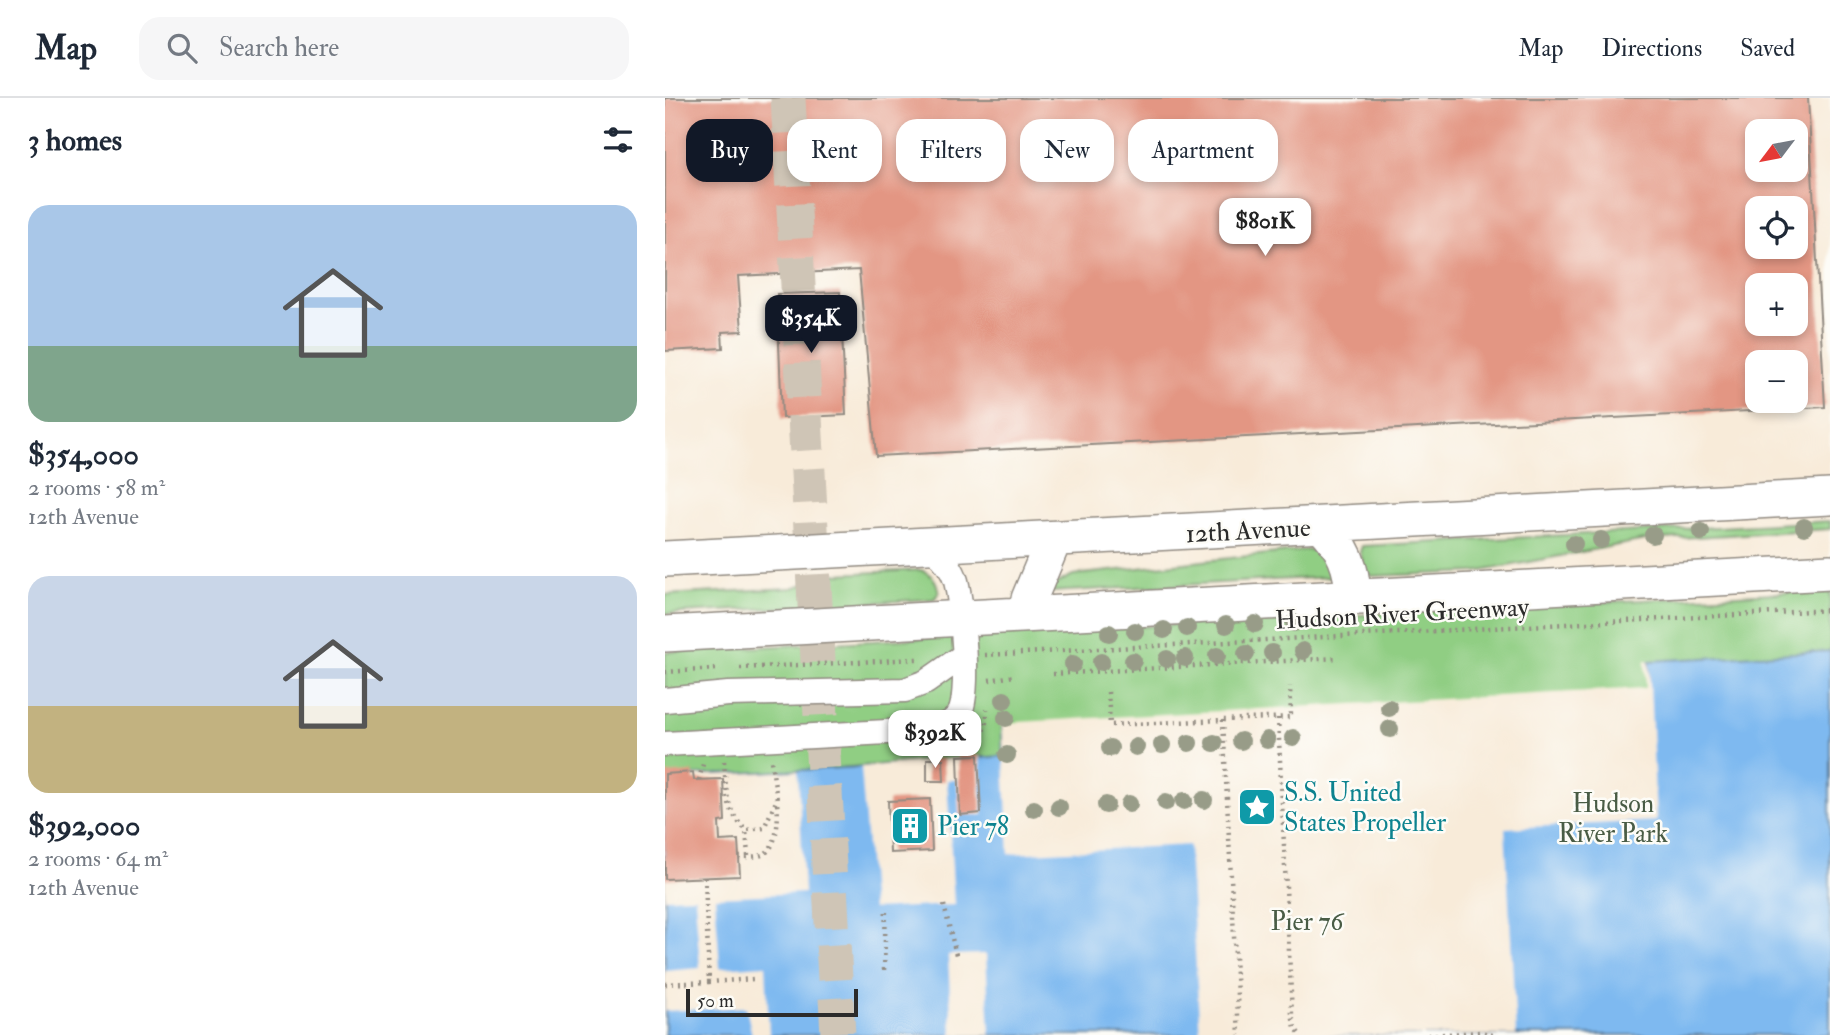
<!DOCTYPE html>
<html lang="en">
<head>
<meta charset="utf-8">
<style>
	:root { --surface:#fff; --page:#f6f6f7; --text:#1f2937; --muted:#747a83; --line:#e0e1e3; --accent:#111827 }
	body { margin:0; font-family:"IM FELL Double Pica",serif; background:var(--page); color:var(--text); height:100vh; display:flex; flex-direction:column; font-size:26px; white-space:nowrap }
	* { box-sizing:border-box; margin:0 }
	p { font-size:23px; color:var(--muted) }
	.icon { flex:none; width:38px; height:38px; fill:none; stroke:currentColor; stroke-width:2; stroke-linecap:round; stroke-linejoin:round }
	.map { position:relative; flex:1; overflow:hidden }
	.sheet { display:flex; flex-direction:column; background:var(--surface); width:665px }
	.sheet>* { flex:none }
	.banner { position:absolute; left:21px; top:21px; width:665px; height:63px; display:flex; gap:14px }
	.needle { width:46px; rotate:238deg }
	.tools { position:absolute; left:1080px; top:21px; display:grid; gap:14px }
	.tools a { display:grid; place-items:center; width:63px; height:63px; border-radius:14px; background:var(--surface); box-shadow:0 4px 10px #0003; font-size:35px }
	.scale { position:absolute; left:21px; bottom:18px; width:172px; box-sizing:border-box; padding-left:7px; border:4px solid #2b2b2b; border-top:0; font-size:19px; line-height:24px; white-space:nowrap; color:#2b2b2b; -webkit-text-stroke:5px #fdfcf7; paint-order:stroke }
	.price { position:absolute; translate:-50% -60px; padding:0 16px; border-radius:14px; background:#fff; color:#222; font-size:23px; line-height:46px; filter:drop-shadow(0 2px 4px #0008) }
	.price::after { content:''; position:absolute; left:50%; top:42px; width:21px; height:16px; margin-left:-10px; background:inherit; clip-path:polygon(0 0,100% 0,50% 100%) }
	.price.current { background:var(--accent); color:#fff }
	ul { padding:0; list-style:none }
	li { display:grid; align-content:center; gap:14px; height:371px; padding:0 28px }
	li span { display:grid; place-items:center; height:217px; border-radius:21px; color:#555 }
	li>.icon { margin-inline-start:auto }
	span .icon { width:126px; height:126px; fill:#fffc; stroke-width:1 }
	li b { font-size:30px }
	h2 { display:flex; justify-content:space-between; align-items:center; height:84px; padding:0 28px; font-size:30px }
	.pill { padding:0 24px; border-radius:21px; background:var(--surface); box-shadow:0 4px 10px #0003; font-size:24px; line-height:63px }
	.pill.current { background:var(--accent); color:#fff }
	header { display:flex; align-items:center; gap:42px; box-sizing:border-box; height:98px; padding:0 35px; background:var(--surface); border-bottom:2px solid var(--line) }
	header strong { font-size:33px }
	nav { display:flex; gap:38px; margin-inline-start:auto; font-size:24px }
	.search { width:490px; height:63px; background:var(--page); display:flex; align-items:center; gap:18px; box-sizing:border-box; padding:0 24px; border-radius:21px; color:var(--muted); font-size:26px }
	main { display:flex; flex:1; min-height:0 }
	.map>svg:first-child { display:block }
</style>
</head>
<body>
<header>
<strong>Map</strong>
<div class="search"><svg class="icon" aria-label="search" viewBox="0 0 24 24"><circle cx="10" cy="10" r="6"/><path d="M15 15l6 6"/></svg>Search here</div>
<nav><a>Map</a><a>Directions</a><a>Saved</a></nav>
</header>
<main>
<section class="sheet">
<h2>3 homes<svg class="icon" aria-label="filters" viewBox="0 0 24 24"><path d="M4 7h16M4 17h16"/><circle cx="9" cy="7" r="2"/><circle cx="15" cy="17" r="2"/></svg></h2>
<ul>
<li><span style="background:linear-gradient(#a9c7e8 65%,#7fa58c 0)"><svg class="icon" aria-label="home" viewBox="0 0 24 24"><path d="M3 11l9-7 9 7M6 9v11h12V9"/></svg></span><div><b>$354,000</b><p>2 rooms · 58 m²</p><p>12th Avenue</p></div></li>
<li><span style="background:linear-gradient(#c9d6e8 60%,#c2b280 0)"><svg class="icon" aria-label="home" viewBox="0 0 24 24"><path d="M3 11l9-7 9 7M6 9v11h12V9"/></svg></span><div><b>$392,000</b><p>2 rooms · 64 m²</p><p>12th Avenue</p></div></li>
</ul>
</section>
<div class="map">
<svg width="1165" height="937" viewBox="0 0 1165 937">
	<rect width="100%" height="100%" fill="#fdfcf7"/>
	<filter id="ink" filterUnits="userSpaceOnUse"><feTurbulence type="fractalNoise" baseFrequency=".0143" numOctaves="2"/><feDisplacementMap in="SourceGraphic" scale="14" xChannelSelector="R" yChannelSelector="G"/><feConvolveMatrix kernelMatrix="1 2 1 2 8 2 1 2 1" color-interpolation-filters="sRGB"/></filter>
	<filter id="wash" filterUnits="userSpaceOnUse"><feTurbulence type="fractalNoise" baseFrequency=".00686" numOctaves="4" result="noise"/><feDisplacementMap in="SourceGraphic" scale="28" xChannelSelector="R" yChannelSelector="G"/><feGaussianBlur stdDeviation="1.57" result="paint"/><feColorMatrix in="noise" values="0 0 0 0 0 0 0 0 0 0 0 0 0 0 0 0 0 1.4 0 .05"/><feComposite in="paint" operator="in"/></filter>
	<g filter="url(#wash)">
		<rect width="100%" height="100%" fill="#f8ebd9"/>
		<path fill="#90ce83" stroke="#5e7c57" stroke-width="2" d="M1165 423V431L980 442 811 474 707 478 701 475 695 454 697 448Z
			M650 451 659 453 670 475 667 479 384 494V489L408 477Z
			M256 472C268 476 272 483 274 495L269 501 0 516V497L127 490 171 476Z
			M1165 492V937L315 658 164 671 0 937V554Z"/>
		<path fill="#7eb9f0" stroke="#54728e" stroke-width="2" d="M1165 553V937H0V679L196 669 338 658 337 629 984 593V563Z"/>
		<path fill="#f8ebd9" d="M980 562 984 563 991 723 840 730 851 937H535L524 747 344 756 337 625 981 590Z
			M315 658 318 717H294L292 682H282L289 807 207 811 196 669Z
			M133 673 139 795 50 799 55 870 101 867 104 937H87L81 909 0 913V873L35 870 30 799 0 800V679Z
			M321 856 325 937H287L283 857Z"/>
		<g id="blocks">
			<path fill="#e39683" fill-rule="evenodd" d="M0 0H1143L1160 309 211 358 194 172 73 178 77 233 57 234 58 250 0 253ZM1092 33H1130V72H1092ZM1092 110H1130V149H1092ZM1092 187H1130V226H1092ZM1092 264H1130V303H1092Z
				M175 194 181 317 117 320 112 196Z
				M313 657 316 715 295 717 293 658Z
				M262 661H278L279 683H262Z
				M28 674 29 682 58 681 60 723 54 724 55 743 73 742 75 778 0 781V676Z
				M265 701 267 753 225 755 223 703Z"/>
		</g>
	</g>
	<g filter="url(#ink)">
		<use href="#blocks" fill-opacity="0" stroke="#928b82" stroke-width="2"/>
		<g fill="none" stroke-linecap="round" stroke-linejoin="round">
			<path stroke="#cfc5b6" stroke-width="35" stroke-dasharray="35 18" stroke-linecap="butt" d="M123 0 173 937"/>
			<defs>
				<path id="minor" d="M0 602 63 596 240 592 261 584 298 558
					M0 646 259 632C271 631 284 628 293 618 307 601 297 506 291 483 287 469 277 458 266 448"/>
				<path id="highway" d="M657 427C679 449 687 469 688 498
					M0 461 1165 399
					M362 516 364 501 389 441
					M0 536 1165 474"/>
			</defs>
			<use href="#minor" stroke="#928b82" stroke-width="27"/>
			<use href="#highway" stroke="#928b82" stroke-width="38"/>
			<path stroke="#928b82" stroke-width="4.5" stroke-dasharray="2 5" stroke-linecap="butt" d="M320 557 1165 512
				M75 570 252 561
				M0 574 53 571
				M388 576 672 560
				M324 582 349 578
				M443 594 445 627 626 619 625 588
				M613 620 627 917 630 930 635 937
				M558 622 574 937
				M284 653C309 651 323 636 322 611
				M59 663C61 690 60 713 81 732
				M34 682 38 666
				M83 758 81 732 99 730 112 701 106 663
				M74 759C81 759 91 759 97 757 113 751 114 719 112 705
				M40 779 44 884 89 881
				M279 807 291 857
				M219 872 221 810
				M0 886 44 884
				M763 937 816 934 828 937"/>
			<use href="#minor" stroke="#fff" stroke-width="24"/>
			<use href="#highway" stroke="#fff" stroke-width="35"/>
		</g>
		<g fill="#989c88">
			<circle cx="1139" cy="429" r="9"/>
			<circle cx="1036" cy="434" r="9"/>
			<circle cx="988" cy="437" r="9"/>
			<circle cx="936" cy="442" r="9"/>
			<circle cx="909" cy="446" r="9"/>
			<circle cx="629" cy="525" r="9"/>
			<circle cx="590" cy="526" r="9"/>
			<circle cx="561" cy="527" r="9"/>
			<circle cx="522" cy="530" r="9"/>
			<circle cx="499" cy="532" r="9"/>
			<circle cx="470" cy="533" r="9"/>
			<circle cx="444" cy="535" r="9"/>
			<circle cx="638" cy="553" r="9"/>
			<circle cx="607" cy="555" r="9"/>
			<circle cx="581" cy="556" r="9"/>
			<circle cx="552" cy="558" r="9"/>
			<circle cx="520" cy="560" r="9"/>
			<circle cx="502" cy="561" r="9"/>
			<circle cx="468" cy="563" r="9"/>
			<circle cx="436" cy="564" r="9"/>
			<circle cx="408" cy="566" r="9"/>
			<circle cx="339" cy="602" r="9"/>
			<circle cx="724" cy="610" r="9"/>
			<circle cx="341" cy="620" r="9"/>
			<circle cx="725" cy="631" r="9"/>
			<circle cx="628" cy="640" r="9"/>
			<circle cx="602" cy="642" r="9"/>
			<circle cx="576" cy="643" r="9"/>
			<circle cx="524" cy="645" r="9"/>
			<circle cx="549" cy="645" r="9"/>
			<circle cx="497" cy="647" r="9"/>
			<circle cx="471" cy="649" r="9"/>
			<circle cx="445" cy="650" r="9"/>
			<circle cx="342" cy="657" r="9"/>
			<circle cx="539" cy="702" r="9"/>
			<circle cx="519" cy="703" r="9"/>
			<circle cx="501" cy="704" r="9"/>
			<circle cx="464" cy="706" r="9"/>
			<circle cx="441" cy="707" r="9"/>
			<circle cx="394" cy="709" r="9"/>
			<circle cx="369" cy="711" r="9"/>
		</g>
	</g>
	<defs>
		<symbol id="sight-square" viewBox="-11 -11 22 22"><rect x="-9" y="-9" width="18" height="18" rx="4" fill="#0f9aa8" stroke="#fdfcf7"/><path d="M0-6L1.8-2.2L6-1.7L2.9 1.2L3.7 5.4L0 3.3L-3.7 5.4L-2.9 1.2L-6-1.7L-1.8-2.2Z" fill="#fff"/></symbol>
		<symbol id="building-square" viewBox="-11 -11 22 22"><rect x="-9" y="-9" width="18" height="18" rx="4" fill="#0f9aa8" stroke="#fdfcf7"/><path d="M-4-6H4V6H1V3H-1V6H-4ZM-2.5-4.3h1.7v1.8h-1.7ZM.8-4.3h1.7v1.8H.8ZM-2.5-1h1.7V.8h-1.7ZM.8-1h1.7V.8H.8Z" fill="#fff"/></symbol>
	</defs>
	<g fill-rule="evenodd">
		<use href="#sight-square" x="570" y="687" width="44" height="44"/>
		<use href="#building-square" x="223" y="706" width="44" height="44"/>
	</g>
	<g text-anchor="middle" stroke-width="5" stroke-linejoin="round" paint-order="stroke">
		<g font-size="26" fill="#2b2b2b" stroke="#fdfcf7">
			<text transform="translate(583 432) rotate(-3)" y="9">12th Avenue</text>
			<text transform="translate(737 515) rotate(-3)" y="9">Hudson River Greenway</text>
		</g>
		<g font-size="26" fill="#0d838f" stroke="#fdfcf7" text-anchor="start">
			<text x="619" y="703">S.S. United<tspan x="619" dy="30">States Propeller</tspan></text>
			<text x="272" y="737">Pier 78</text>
		</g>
		<g font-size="26" fill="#495c45" stroke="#fdfcf7">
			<text x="948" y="714">Hudson<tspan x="948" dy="30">River Park</tspan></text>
			<text x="642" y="832">Pier 76</text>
		</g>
	</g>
</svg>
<div class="tools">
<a><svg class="needle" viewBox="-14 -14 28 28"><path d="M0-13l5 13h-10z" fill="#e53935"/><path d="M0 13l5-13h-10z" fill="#747a83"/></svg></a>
<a><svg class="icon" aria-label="locate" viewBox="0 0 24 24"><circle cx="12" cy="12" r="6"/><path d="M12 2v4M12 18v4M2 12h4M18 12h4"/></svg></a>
<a>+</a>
<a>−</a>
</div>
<div class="scale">50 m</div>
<b class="price" style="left:600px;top:160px">$801K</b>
<b class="price current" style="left:146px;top:257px">$354K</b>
<b class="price" style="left:270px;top:672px">$392K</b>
<div class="banner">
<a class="pill current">Buy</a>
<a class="pill">Rent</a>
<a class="pill">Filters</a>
<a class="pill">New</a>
<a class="pill">Apartment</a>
</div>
</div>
</main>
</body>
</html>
